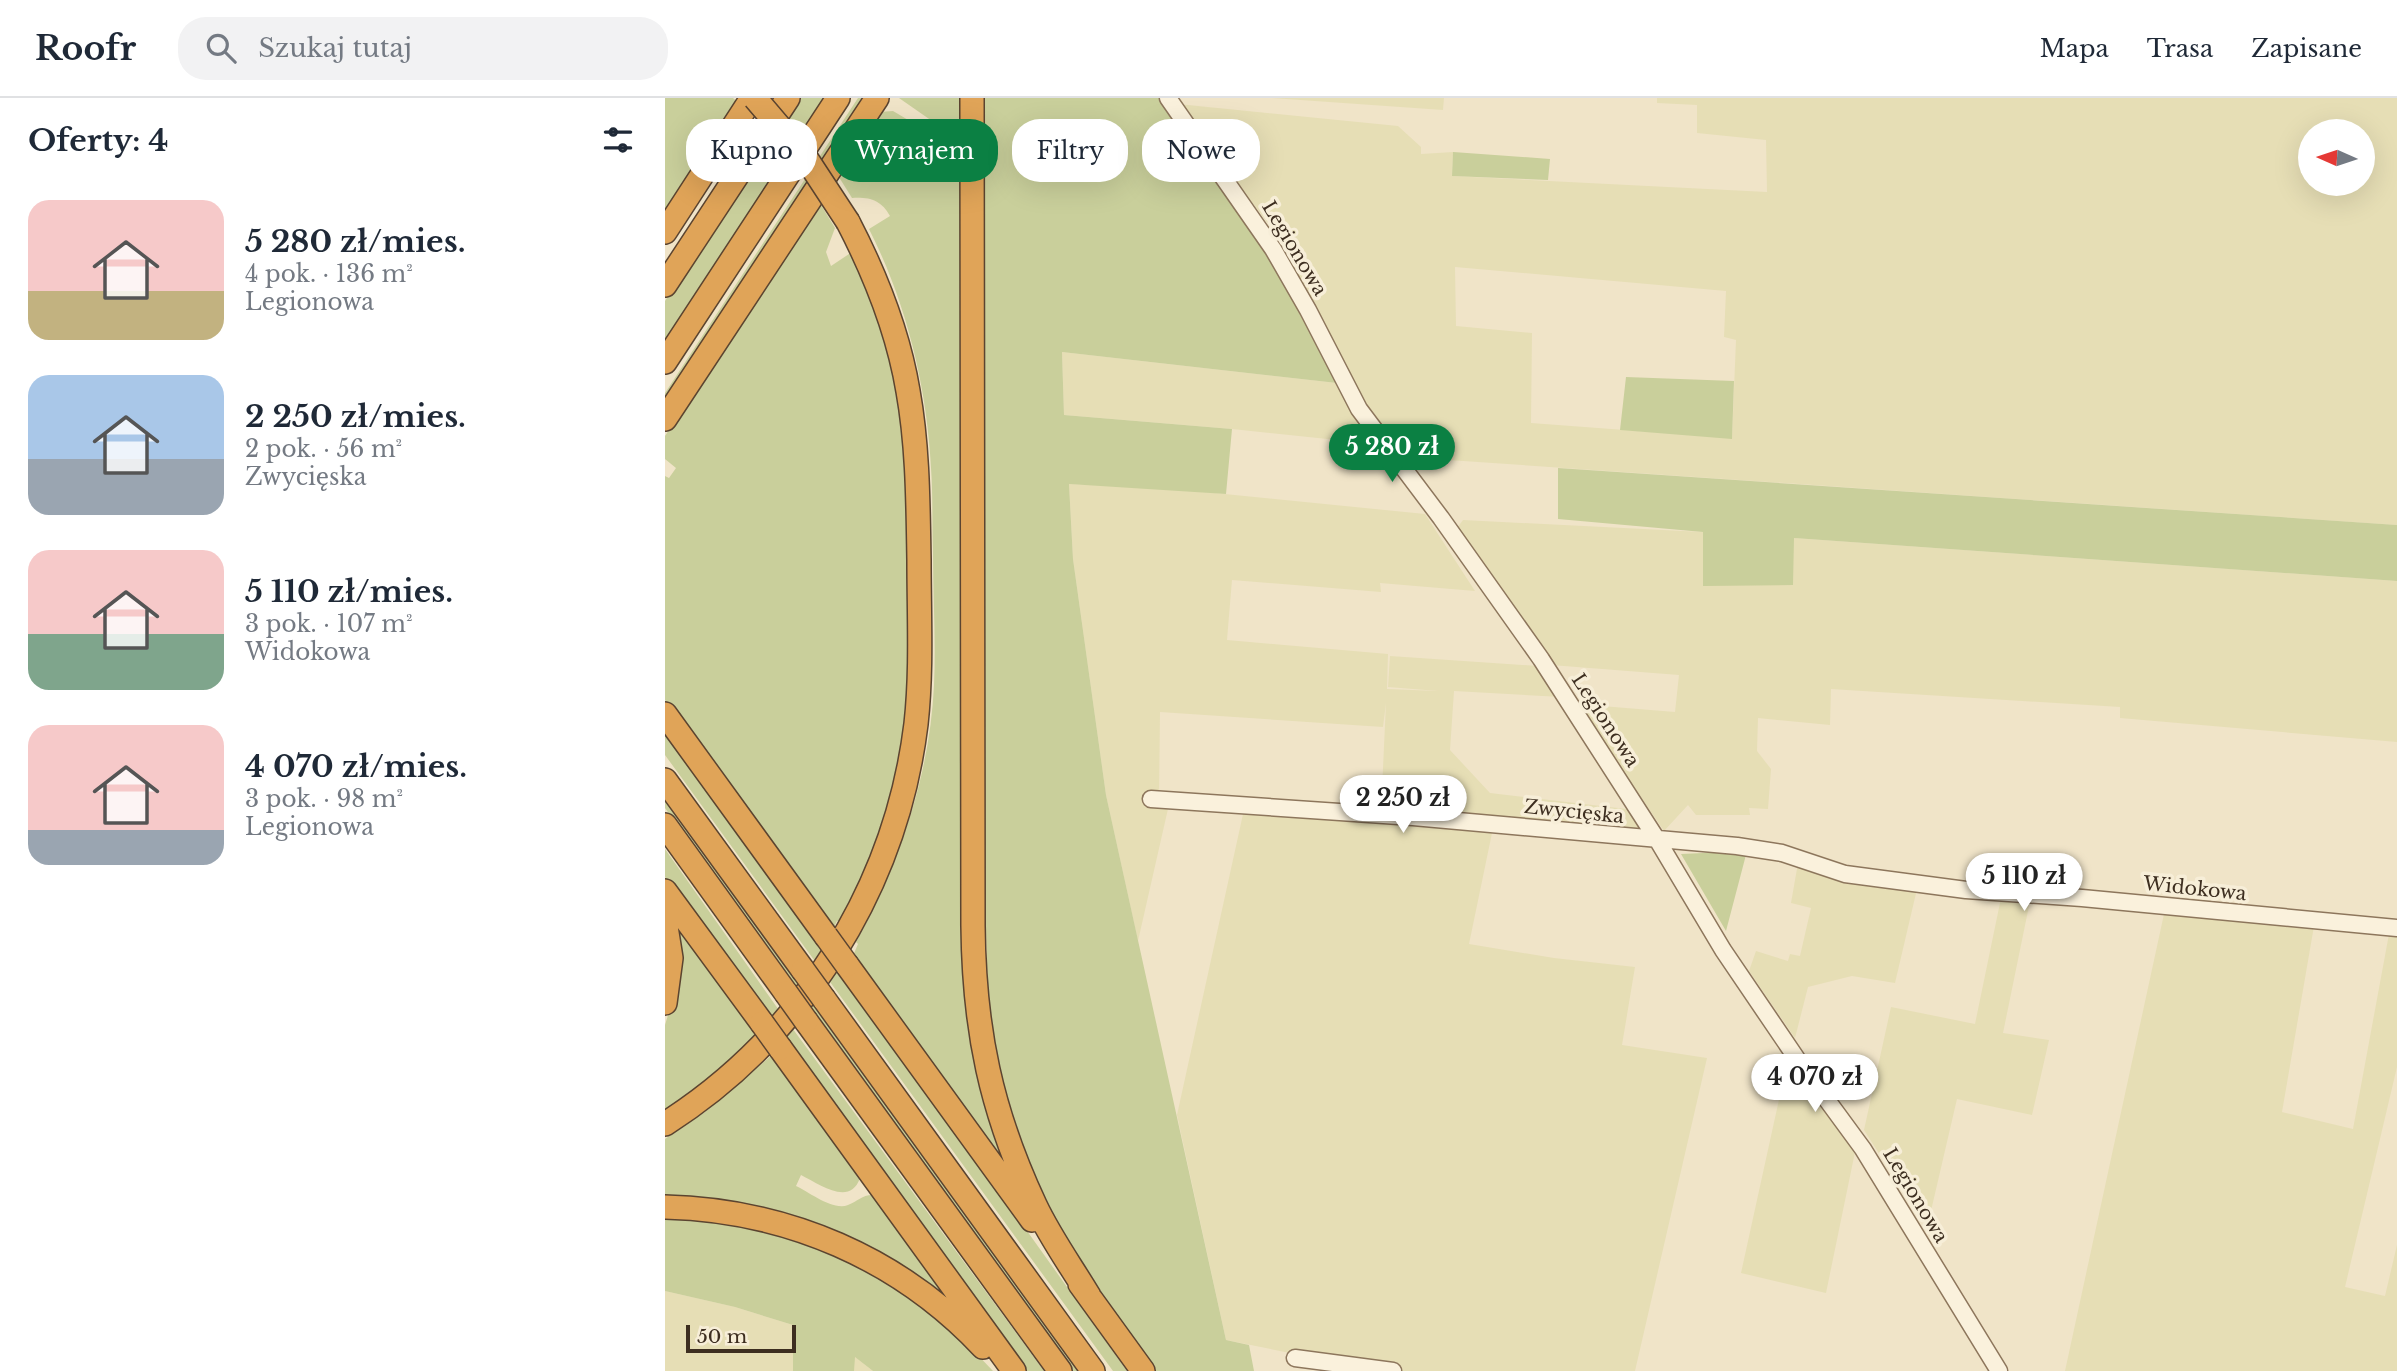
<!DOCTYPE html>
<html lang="pl">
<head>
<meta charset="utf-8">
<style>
	:root { --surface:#fff; --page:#f2f2f3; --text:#1f2937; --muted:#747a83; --line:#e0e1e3; --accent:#0b8043 }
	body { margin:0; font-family:"Libre Baskerville",serif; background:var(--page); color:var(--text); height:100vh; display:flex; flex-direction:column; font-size:26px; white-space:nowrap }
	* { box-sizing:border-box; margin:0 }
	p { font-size:23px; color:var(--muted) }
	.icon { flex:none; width:38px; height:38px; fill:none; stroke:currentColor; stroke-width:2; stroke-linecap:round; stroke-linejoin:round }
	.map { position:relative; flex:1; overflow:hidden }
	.side { display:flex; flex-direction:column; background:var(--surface); width:665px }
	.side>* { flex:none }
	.banner { position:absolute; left:21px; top:21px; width:665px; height:63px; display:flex; gap:14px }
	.needle { width:46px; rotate:273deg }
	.buttons { position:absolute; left:1633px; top:21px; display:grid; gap:14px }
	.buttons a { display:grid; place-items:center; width:77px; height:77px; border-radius:50%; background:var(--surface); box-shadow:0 7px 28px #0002; font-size:35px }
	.scale { position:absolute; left:21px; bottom:18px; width:110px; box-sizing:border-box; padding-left:7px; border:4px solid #3d2e20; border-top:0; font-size:19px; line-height:24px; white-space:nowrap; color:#3d2e20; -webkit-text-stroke:5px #f7eed8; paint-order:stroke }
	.price { position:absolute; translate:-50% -60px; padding:0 16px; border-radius:24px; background:#fff; color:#222; font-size:23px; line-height:46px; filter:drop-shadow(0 2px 4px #0008) }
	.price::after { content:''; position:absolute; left:50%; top:42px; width:21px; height:16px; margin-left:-10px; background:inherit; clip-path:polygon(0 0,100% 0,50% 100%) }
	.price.active { background:var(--accent); color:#fff }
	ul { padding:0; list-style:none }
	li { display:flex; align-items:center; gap:21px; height:175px; padding:0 28px }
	li span { display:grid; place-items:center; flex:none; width:196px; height:140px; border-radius:21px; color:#555 }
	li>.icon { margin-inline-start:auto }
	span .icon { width:84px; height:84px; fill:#fffc; stroke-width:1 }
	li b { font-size:30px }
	h2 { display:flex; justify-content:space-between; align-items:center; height:84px; padding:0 28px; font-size:30px }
	.pill { padding:0 24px; border-radius:28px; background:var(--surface); box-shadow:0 7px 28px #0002; font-size:24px; line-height:63px }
	.pill.active { background:var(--accent); color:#fff }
	header { display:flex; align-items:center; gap:42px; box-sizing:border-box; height:98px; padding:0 35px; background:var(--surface); border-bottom:2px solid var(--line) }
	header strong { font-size:33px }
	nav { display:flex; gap:38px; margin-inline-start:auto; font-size:24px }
	.search { width:490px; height:63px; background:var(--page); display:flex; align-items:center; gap:18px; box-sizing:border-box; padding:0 24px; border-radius:28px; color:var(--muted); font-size:26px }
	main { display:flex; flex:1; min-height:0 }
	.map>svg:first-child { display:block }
</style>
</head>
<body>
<header>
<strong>Roofr</strong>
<div class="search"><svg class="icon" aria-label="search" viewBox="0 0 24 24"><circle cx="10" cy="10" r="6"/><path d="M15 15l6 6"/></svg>Szukaj tutaj</div>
<nav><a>Mapa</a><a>Trasa</a><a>Zapisane</a></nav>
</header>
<main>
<section class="side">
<h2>Oferty: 4<svg class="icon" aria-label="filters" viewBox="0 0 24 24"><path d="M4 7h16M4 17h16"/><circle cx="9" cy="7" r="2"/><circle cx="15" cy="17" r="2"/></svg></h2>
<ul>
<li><span style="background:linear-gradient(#f6c9c9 65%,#c2b280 0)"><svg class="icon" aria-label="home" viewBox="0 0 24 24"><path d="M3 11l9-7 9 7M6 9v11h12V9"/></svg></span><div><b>5 280 zł/mies.</b><p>4 pok. · 136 m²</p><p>Legionowa</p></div></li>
<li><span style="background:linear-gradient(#a9c7e8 60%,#9aa5b1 0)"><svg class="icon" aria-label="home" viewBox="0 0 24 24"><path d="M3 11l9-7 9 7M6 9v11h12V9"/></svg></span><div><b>2 250 zł/mies.</b><p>2 pok. · 56 m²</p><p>Zwycięska</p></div></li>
<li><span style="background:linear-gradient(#f6c9c9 60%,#7fa58c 0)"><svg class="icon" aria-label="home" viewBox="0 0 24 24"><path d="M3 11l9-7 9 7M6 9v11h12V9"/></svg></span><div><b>5 110 zł/mies.</b><p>3 pok. · 107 m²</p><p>Widokowa</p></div></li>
<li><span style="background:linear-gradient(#f6c9c9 75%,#9aa5b1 0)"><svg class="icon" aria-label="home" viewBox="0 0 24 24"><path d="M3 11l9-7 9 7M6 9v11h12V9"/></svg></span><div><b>4 070 zł/mies.</b><p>3 pok. · 98 m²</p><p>Legionowa</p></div></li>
</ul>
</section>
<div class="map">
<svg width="1732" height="1273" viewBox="0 0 1732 1273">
	<rect width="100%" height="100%" fill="#f0e4c8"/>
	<path fill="#e6deb5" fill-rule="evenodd" d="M607 0H779L778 12Z
		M992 0H1732V427L739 359 704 311 611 136 513 6 733 28 756 49V56L788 54 787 78 1102 94 1101 42 1032 35V7L992 5ZM1645 33H1698V86H1645ZM790 169 1061 193 1059 239 1071 242 1067 340 866 325 867 235 791 228Z
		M397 254 672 285 710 346 567 331 399 317Z
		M404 386 500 390 760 416 810 493 715 485 716 494 567 482 562 542 723 556 722 591 773 593 723 589 725 558 873 568 896 599 789 593 785 652 825 695 970 712 984 737 716 714 721 605 718 629 495 614 494 701 505 702 473 843 441 697 408 461Z
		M798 422 1038 434V488L1129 440 1732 483V644L1455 620V609L1166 591 1165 627 1093 620 1092 653 1106 671 1103 711 1084 710 1085 717H1031L1023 707 999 733 912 606 1010 614 1014 577 886 567 792 430Z
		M580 707 827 735 804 846 889 860 970 869 957 947 1042 960 970 1273H728L704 1271 561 1242 512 1017Z
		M1133 765 1252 791 1230 885 1187 878 1143 889 1130 940 1084 873 1091 853 1123 863 1125 856 1135 858 1146 810 1126 805Z
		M1336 800 1365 803 1338 935 1384 942 1367 1017 1292 1001 1262 1130 1199 1032 1226 909 1310 926Z
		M1499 816 1649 828 1617 1014 1688 1031 1724 836 1732 837V969L1680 1189 1720 1198 1732 1147V1273H1400Z
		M1122 965 1190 1054 1161 1195 1076 1175Z
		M0 1193 70 1209 128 1227 189 1258 208 1273H0Z"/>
	<path fill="#c9cf9b" d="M0 0H68L75 6 0 120Z
		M133 0H165L0 251V203Z
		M193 0H206L0 312V295Z
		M234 0H302L301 843 350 1088 187 860 193 846 191 844C234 766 265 677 269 587 271 543 268 499 268 455 267 427 268 398 266 370 262 288 241 204 204 131L225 118C216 102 205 99 187 100L172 76 214 14 228 13 262 33 267 23Z
		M317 0H494L575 111 631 204 672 285 397 254 399 317 567 331 561 396 404 386 408 461 441 697 561 1242 584 1247 589 1273H490L435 1196 385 1112 353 1039 334 974 323 902 317 688 319 454 316 67Z
		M788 54 885 61 883 82 787 78Z
		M153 102 170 130 161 154 166 168 187 154C198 182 212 209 221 238 242 305 243 379 244 448 244 494 247 541 244 587 239 673 214 748 175 824L172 823 167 833 0 602V378L4 380 11 370 0 361V338Z
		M961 279 1069 283 1067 341 955 332Z
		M893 370 1732 427V483L1129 440 1128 487 1038 488V434L893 421Z
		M0 626 462 1273H448L0 657Z
		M0 697 418 1273H408L0 710Z
		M0 751 111 908 379 1273H358L0 779Z
		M1082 753 1061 833 1016 756Z
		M11 820 93 938 29 993 0 1013V927L12 887Z
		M107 957 195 1080C185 1109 154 1086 136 1077L131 1088C144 1094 168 1113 183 1107 193 1103 198 1096 209 1097L293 1211 220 1161 0 1102V1041L40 1014Z
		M0 1117 52 1121 170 1153 228 1184 284 1227 328 1273H208L190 1259 189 1273H128V1227L70 1209 0 1193Z"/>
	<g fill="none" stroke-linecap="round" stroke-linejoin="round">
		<defs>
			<path id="minor" d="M503 0 608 151 643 212 694 311 776 420 876 561 993 743 1058 852 1132 961 1198 1051 1334 1273
				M486 701 748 719 1072 748 1117 755 1180 776 1301 792 1417 800 1732 830
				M630 1260 728 1273"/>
			<path id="highway" d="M307 0 308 828C309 932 326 1013 370 1107 385 1139 406 1168 424 1198
				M0 134 87 0
				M0 187 123 0
				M0 264 173 0
				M0 321 212 0
				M0 616 161 838
				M0 682 138 872
				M0 727 121 895
				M0 793 97 925
				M0 822 6 860 0 905
				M182 867 367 1122
				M159 901 428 1273
				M141 923 395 1273
				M115 950 349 1273
				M0 1026C138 938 231 789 251 626 257 572 254 517 254 462 253 406 253 349 243 293 233 233 211 178 183 124
				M0 1109C122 1112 234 1160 318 1249
				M415 1186 478 1273"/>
		</defs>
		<use href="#minor" stroke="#8d765c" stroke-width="19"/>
		<use href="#highway" stroke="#5b4430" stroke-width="26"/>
		<use href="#minor" stroke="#faf1dc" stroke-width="16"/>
		<use href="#highway" stroke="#e0a458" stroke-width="23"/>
		<defs>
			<path id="highway-bridge" d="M90 0 141 60 183 124
				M161 838 182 867
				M138 872 159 901
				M121 895 141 923
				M97 925 115 950"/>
		</defs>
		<use href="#highway-bridge" stroke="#5b4430" stroke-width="26" stroke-linecap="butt"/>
		<use href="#highway-bridge" stroke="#e0a458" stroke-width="23"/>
	</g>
	<g text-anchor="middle" stroke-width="7" stroke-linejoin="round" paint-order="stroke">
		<g font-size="19" fill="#3d2e20" stroke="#f7eed8">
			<text transform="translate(630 150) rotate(59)" y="7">Legionowa</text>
			<text transform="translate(941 622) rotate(57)" y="7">Legionowa</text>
			<text transform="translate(909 713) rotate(6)" y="7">Zwycięska</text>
			<text transform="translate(1530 790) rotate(6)" y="7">Widokowa</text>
			<text transform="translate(1251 1097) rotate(59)" y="7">Legionowa</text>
		</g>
	</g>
</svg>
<div class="buttons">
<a><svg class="needle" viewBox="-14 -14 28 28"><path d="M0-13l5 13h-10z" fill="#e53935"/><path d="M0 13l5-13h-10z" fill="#747a83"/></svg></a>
</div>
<div class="scale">50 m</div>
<b class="price active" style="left:727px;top:386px">5 280 zł</b>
<b class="price" style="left:738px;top:737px">2 250 zł</b>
<b class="price" style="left:1359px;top:815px">5 110 zł</b>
<b class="price" style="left:1150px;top:1016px">4 070 zł</b>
<div class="banner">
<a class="pill">Kupno</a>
<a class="pill active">Wynajem</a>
<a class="pill">Filtry</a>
<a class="pill">Nowe</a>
</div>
</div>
</main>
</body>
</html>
